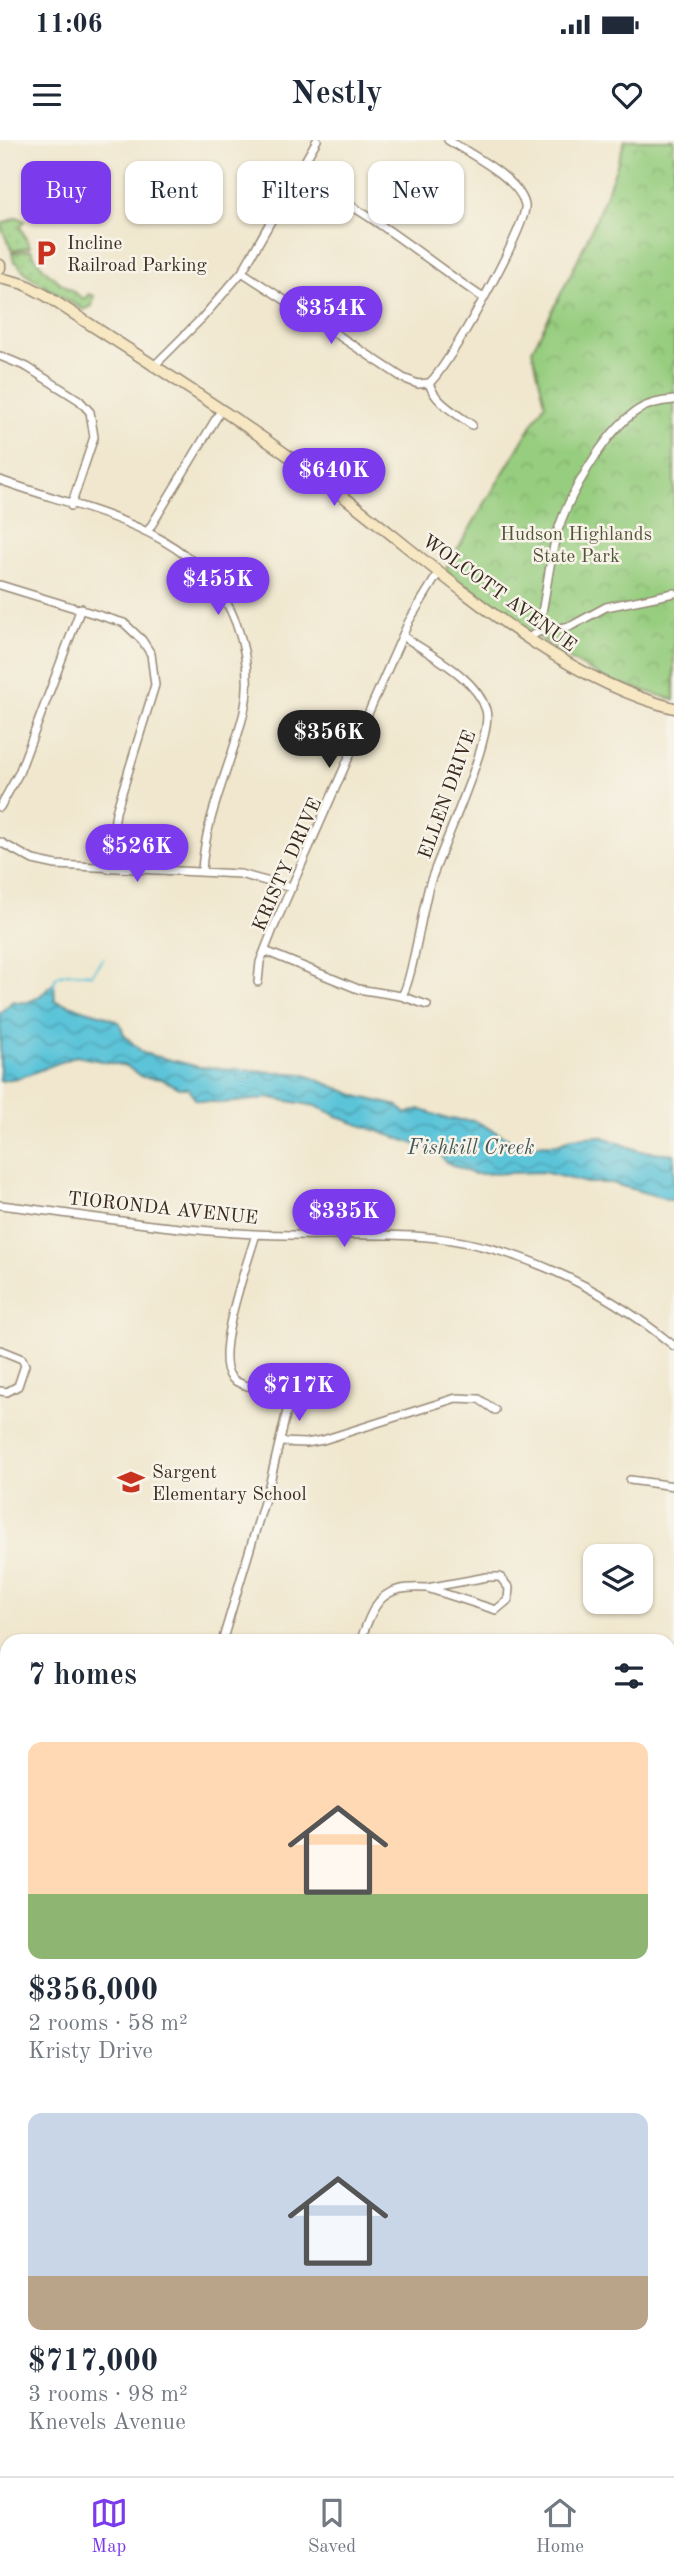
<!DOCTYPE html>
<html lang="en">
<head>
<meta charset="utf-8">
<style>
	:root { --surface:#fff; --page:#f2f2f3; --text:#1f2937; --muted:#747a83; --line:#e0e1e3; --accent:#7c3aed }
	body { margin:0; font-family:"Old Standard TT",serif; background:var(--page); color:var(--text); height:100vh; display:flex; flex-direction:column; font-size:26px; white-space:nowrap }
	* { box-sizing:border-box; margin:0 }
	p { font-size:23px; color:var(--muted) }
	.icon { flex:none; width:38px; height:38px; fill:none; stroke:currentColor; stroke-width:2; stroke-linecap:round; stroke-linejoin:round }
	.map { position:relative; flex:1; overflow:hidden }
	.side { position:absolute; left:0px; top:1494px; width:676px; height:842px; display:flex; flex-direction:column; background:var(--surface); border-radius:21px 21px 0 0; box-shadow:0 2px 5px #0004 }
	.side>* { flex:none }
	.banner { position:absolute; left:21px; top:21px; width:634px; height:63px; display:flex; gap:14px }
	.fabs { position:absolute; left:583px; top:1404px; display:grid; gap:14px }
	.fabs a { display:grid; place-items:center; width:70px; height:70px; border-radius:14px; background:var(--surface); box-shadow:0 2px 5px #0004; font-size:35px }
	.price { position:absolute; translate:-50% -60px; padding:0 16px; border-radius:24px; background:var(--accent); color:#fff; font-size:23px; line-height:46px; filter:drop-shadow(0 2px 4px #0008) }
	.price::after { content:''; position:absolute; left:50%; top:42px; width:21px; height:16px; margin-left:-10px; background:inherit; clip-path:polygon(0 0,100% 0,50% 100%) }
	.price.active { background:#222; color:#fff }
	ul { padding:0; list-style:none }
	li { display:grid; align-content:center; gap:14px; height:371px; padding:0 28px }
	li span { display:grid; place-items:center; height:217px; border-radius:14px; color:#555 }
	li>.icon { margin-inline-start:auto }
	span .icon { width:126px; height:126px; fill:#fffc; stroke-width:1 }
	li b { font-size:30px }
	h2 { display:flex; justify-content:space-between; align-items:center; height:84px; padding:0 28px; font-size:30px }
	.tag { padding:0 24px; border-radius:14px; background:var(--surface); box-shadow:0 2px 5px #0004; font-size:24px; line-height:63px }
	.tag.active { background:var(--accent); color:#fff }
	.status { display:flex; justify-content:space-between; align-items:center; height:49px; padding:0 35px; background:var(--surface); direction:ltr }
	.status svg { height:19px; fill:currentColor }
	header { display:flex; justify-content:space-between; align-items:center; height:91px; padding:0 28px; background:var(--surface); font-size:32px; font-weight:700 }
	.dock { display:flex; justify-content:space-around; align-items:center; height:98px; border-top:2px solid var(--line); background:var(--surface); font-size:19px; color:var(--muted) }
	.dock a { display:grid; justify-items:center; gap:4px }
	.dock .active { color:var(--accent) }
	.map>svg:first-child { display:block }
</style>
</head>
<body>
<div class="status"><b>11:06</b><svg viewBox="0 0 49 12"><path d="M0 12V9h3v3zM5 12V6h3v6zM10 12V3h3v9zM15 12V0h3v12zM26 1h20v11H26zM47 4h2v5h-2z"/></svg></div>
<header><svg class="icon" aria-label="menu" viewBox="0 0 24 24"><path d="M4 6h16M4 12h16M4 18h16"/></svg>Nestly<svg class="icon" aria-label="heart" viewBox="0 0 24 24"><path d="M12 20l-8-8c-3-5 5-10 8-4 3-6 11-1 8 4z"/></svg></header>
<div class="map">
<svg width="674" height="2336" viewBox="0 0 674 2336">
	<defs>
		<pattern id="grass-dots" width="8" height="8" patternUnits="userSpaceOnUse" patternTransform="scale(1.75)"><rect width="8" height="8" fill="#97cd7f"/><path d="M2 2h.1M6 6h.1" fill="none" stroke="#83b06d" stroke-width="1.8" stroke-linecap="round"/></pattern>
		<pattern id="forest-firs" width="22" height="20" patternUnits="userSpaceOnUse" patternTransform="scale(1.75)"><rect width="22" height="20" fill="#79b06e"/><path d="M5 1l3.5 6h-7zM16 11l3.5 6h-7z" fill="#648f5a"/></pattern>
		<pattern id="park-crowns" width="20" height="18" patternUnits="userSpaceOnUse" patternTransform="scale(1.75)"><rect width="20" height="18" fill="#97cd7f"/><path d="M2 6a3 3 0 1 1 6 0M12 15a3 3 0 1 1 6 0" fill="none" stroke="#83b06d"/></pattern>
		<pattern id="water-waves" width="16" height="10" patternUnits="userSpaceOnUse" patternTransform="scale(1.75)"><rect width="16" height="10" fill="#5cc4d9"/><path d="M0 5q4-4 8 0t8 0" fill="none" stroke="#4d9faf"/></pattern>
	</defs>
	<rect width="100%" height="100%" fill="#f7f3e8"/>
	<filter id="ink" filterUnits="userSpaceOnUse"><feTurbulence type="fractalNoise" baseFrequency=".0143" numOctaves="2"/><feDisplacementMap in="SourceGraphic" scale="14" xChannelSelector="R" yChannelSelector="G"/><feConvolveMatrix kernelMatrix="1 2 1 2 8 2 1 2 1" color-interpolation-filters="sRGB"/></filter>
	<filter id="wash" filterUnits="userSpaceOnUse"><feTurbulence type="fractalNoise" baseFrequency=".00686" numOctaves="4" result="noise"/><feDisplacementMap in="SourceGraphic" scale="28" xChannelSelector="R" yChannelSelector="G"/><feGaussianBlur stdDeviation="1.57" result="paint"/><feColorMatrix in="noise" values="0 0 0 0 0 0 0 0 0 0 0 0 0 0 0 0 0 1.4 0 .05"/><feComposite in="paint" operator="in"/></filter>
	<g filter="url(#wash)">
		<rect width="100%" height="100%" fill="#f0e7ce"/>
		<path fill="url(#grass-dots)" stroke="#697c4e" stroke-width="2" d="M17 77 25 81 20 86 30 107 12 111 0 85Z
			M31 110C42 133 64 145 84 159L89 154 94 156 92 166 84 170C70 161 22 136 18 123L14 122 12 113Z
			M669 1839 674 1890V1963L669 1968Z
			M257 2329H302V2330L284 2333V2336H231Z"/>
		<path fill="url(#forest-firs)" stroke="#5a6d46" stroke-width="2" d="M674 1972V2053L669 2054V1974Z
			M0 2188 7 2191V2274L0 2310Z"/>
		<path fill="url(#park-crowns)" stroke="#697c4e" stroke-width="2" d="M625 0H674V560L605 539 566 517 445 430 545 263 532 210C567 143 603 73 625 0Z"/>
		<path fill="url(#water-waves)" stroke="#4c777c" stroke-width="2" d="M54 843 55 861 103 875 120 883 124 895 143 913 199 927 303 934 360 957 398 966 406 974 419 969 447 979 475 981 521 1005 558 1004 571 998 601 996 640 1011 674 1014V1061L611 1043H587L543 1032 473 1034 446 1022 438 1012 346 980 316 966 271 958 225 963 202 961 195 959 188 948H179L162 939 142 937 126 926 76 916 22 937 0 941V873L13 861C31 867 43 854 54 843Z"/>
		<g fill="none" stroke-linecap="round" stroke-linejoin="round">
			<path stroke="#5cc4d9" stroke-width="2.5" d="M53 846 56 837C70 830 79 834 92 834L103 818"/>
		</g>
	</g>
	<g filter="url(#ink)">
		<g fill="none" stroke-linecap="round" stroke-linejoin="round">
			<defs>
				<path id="street" d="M296 40C356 58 428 122 482 157
					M242 132 403 238 418 244 429 243
					M0 216 27 227 79 260 90 272 94 297 71 366
					M153 227 203 177 242 132 317 0
					M429 243C445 233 529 83 525 65 519 38 470 14 448 0
					M429 243C435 263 456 273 472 285
					M0 340C86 372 200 386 236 483 247 513 251 541 244 572 231 626 205 676 202 731
					M148 391 220 272
					M0 445 124 483 142 500 151 514 155 545 116 672 108 729
					M538 492C545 462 548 431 555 401 564 363 604 291 638 270 649 263 661 261 674 260
					M530 497 538 492 571 486 606 467 674 453
					M0 667 19 633 81 468
					M0 702 33 720 56 725 240 734 292 748
					M265 811 358 849 401 856 427 865
					M258 842 260 822 273 789 409 481 439 432
					M401 856C411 849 423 763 430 743 441 709 494 597 486 570 476 537 430 515 403 496
					M0 1065C84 1075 169 1090 254 1094 307 1097 361 1093 414 1096 510 1101 601 1146 674 1206
					M0 1210 22 1219 25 1225 18 1246 7 1252 0 1251
					M280 1302 306 1303 323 1300 456 1258 479 1259 495 1270
					M630 1340 674 1346
					M487 1437H500L509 1448 508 1460 496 1470 427 1448Z
					M222 1502 270 1342 289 1262 282 1253C269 1249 239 1248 231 1237 213 1215 248 1122 256 1094
					M360 1502C375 1461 381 1445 427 1448
					M0 1539 7 1541
					M0 1691 7 1692
					M668 1769 674 1768
					M0 2094 7 2095
					M668 2289 674 2286
					M550 2336 569 2329"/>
				<path id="secondary" d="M0 125V128
					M0 138 24 144 45 155C141 218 241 279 332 348 434 424 549 537 674 568"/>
			</defs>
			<use href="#street" stroke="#968876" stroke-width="10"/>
			<use href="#secondary" stroke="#968876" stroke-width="13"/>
			<use href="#street" stroke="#fff" stroke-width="7"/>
			<use href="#secondary" stroke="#f7e8c3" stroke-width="10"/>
			<defs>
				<path id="rail" d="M668 2328 674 2326
					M634 2336 652 2329"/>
			</defs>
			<use href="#rail" stroke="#3b2a1e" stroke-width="5"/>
			<use href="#rail" stroke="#f7f3e8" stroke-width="2.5" stroke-dasharray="8" stroke-linecap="butt"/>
		</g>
	</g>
	<defs>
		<symbol id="parking-bare" viewBox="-9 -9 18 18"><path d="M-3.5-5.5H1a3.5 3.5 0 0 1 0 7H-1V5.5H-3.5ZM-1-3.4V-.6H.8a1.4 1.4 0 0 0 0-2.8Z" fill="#c8321e" stroke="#f7f3e8" stroke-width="2.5" paint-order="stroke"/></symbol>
		<symbol id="school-bare" viewBox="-9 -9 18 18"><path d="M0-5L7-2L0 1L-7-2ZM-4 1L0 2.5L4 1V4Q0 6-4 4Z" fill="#c8321e" stroke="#f7f3e8" stroke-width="2.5" paint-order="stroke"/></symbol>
	</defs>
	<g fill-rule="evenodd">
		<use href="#parking-bare" x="27" y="94" width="38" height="38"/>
		<use href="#school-bare" x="112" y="1323" width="38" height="38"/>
	</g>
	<g text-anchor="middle" stroke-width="5" stroke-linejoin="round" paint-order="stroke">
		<g font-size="19" fill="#3b2a1e" stroke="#f7f3e8" text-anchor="start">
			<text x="67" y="109">Incline<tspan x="67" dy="22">Railroad Parking</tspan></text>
			<text x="152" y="1338">Sargent<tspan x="152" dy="22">Elementary School</tspan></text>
		</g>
		<g font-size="19" fill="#525336" stroke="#f7f3e8">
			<text x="576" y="400">Hudson Highlands<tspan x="576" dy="22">State Park</tspan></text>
		</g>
		<g font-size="19" fill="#3b2a1e" stroke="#f7f3e8">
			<text transform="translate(500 452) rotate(36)" y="7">WOLCOTT AVENUE</text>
			<text transform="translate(446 654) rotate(-70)" y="7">ELLEN DRIVE</text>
			<text transform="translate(286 724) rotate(-66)" y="7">KRISTY DRIVE</text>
			<text transform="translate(163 1067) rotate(6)" y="7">TIORONDA AVENUE</text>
		</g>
		<g font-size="21" font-style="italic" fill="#455856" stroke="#f7f3e8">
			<text x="471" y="1014">Fishkill Creek</text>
		</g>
	</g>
</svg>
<div class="fabs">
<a><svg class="icon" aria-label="layers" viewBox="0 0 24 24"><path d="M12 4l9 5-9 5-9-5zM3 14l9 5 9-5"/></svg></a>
</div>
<b class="price" style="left:331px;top:206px">$354K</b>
<b class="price" style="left:334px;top:368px">$640K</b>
<b class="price" style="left:218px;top:477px">$455K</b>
<b class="price active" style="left:329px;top:630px">$356K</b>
<b class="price" style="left:137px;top:744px">$526K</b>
<b class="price" style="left:344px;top:1109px">$335K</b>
<b class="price" style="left:299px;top:1283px">$717K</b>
<div class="banner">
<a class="tag active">Buy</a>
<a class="tag">Rent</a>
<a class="tag">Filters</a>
<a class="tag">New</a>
</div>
<section class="side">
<h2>7 homes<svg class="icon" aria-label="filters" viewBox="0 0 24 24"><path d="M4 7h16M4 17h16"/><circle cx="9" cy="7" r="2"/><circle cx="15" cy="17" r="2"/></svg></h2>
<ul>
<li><span style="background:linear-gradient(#ffd9b3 70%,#8fb573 0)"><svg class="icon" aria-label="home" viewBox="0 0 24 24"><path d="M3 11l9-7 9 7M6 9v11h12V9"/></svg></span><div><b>$356,000</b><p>2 rooms · 58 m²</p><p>Kristy Drive</p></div></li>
<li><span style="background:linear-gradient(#c9d6e8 75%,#b9a48a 0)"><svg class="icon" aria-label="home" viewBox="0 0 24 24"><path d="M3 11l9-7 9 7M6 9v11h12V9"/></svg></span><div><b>$717,000</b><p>3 rooms · 98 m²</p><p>Knevels Avenue</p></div></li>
</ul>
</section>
</div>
<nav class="dock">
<a class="active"><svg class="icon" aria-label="map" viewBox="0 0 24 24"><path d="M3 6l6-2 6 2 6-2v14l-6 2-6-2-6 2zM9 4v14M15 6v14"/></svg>Map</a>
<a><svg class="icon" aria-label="saved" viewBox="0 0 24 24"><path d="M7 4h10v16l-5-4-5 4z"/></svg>Saved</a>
<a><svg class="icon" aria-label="home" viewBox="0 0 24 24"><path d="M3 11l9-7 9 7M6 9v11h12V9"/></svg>Home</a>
</nav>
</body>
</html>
